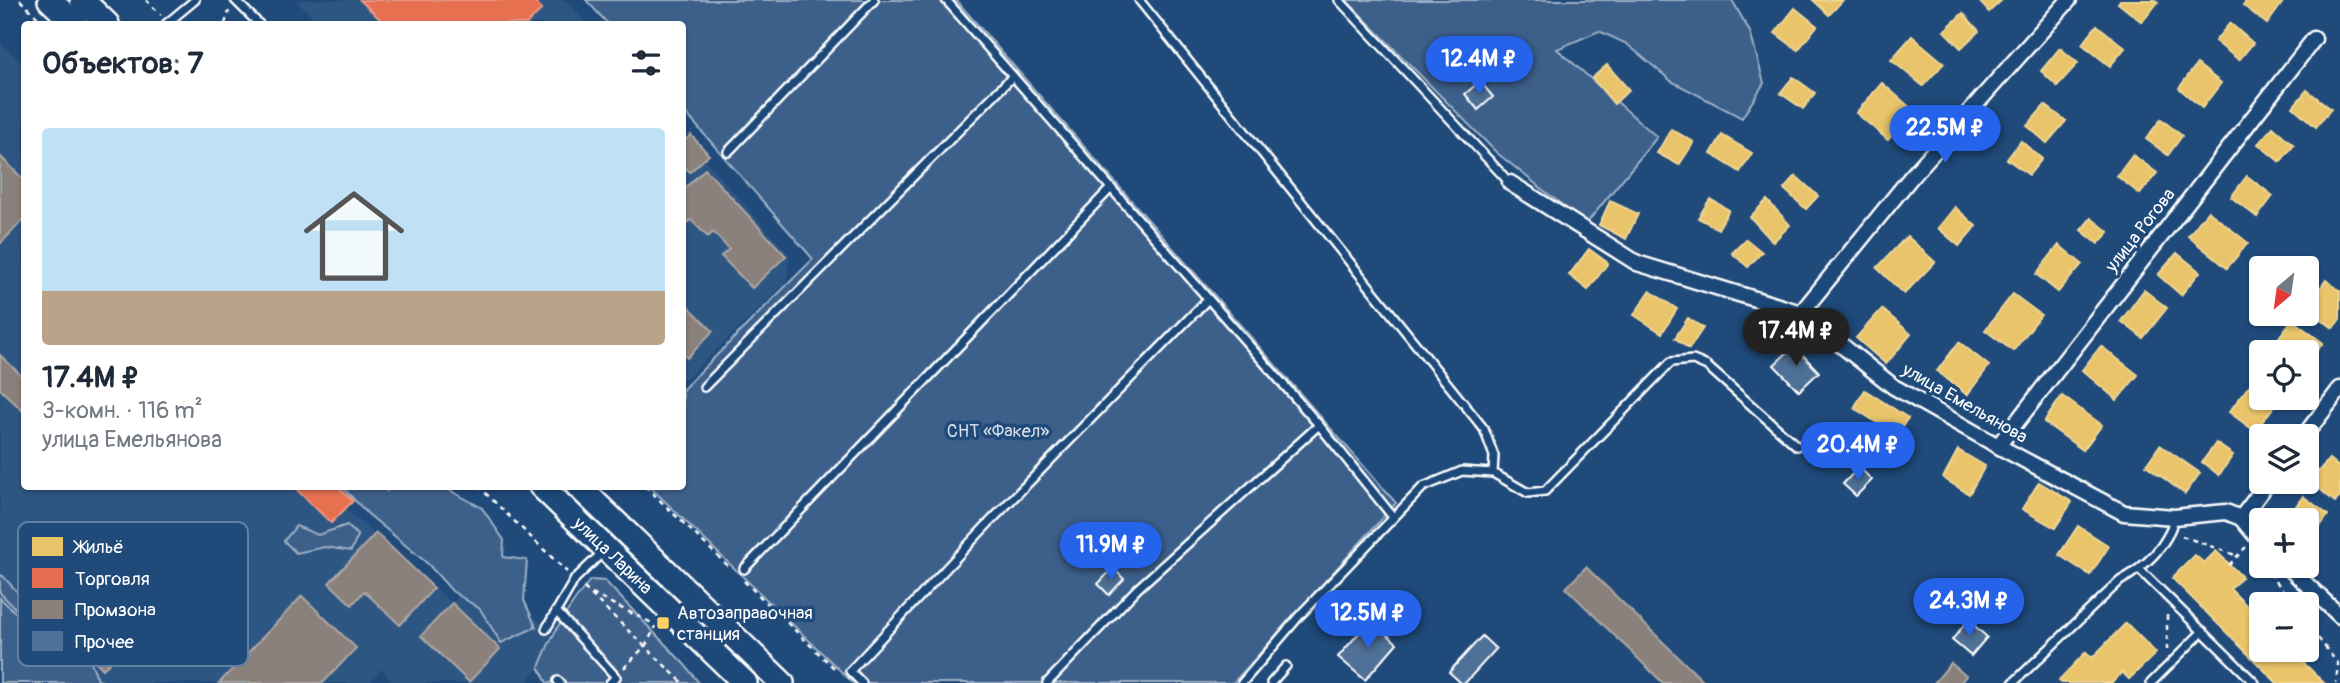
<!DOCTYPE html>
<html lang="ru">
<head>
<meta charset="utf-8">
<style>
	:root { --surface:#fff; --page:#f2f2f3; --text:#1f2937; --muted:#747a83; --line:#e0e1e3; --accent:#2563eb }
	body { margin:0; font-family:Pangolin,sans-serif; background:var(--page); color:var(--text); height:100vh; display:flex; flex-direction:column; font-size:26px; white-space:nowrap }
	* { box-sizing:border-box; margin:0 }
	p { font-size:23px; color:var(--muted) }
	.icon { flex:none; width:38px; height:38px; fill:none; stroke:currentColor; stroke-width:2; stroke-linecap:round; stroke-linejoin:round }
	.map { position:relative; flex:1; overflow:hidden }
	.sheet { position:absolute; left:21px; top:21px; width:665px; height:469px; display:flex; flex-direction:column; background:var(--surface); border-radius:7px; box-shadow:0 2px 5px #0004 }
	.sheet>* { flex:none }
	.needle { width:46px; rotate:209deg }
	.buttons { position:absolute; left:2249px; top:256px; display:grid; gap:14px }
	.buttons a { display:grid; place-items:center; width:70px; height:70px; border-radius:7px; background:var(--surface); box-shadow:0 2px 5px #0004; font-size:35px }
	.price { position:absolute; translate:-50% -60px; padding:0 16px; border-radius:24px; background:var(--accent); color:#fff; font-size:23px; line-height:46px; filter:drop-shadow(0 2px 4px #0008) }
	.price::after { content:''; position:absolute; left:50%; top:42px; width:21px; height:16px; margin-left:-10px; background:inherit; clip-path:polygon(0 0,100% 0,50% 100%) }
	.price.current { background:#222; color:#fff }
	ul { padding:0; list-style:none }
	li { display:grid; align-content:center; gap:14px; height:371px; padding:0 21px }
	li+li { border-top:2px solid var(--line) }
	li span { display:grid; place-items:center; height:217px; border-radius:7px; color:#555 }
	li>.icon { margin-inline-start:auto }
	span .icon { width:126px; height:126px; fill:#fffc; stroke-width:1 }
	li b { font-size:30px }
	h2 { display:flex; justify-content:space-between; align-items:center; height:84px; padding:0 21px; font-size:30px }
	.map>svg:first-child { display:block }
</style>
</head>
<body>
<div class="map">
<svg width="2340" height="683" viewBox="0 0 2340 683">
	<rect width="100%" height="100%" fill="#1f4a7a"/>
	<filter id="ink" filterUnits="userSpaceOnUse"><feTurbulence type="fractalNoise" baseFrequency=".0143" numOctaves="2"/><feDisplacementMap in="SourceGraphic" scale="14" xChannelSelector="R" yChannelSelector="G"/><feConvolveMatrix kernelMatrix="1 2 1 2 8 2 1 2 1" color-interpolation-filters="sRGB"/></filter>
	<g filter="url(#ink)">
		<path fill="#2e5683" d="M295 0H565L587 24H321Z
			M0 42 24 65V486L337 487 353 501 346 509 452 603 485 568 563 645 528 679 531 683H393L382 669 369 683H90L0 598Z
			M682 134 790 256 786 283 685 380 682 378Z"/>
		<path fill="#3c618b" stroke="#9eb0c5" stroke-width="2" d="M586 0H956L1396 503 1233 683H853L650 487 682 486 683 389 813 259 683 110 682 24H608Z
			M1346 0H1732L1750 32 1764 83 1742 118 1671 81 1627 44 1599 31 1557 49 1657 137 1586 224 1497 153Z
			M342 487H381L387 491 391 487H444L482 508 504 540 503 557 527 560 524 600 536 627 501 643 480 609 452 591 428 564 368 514Z
			M347 525 358 536 351 551 325 547 296 553 284 541 296 526 318 535Z
			M0 575 3 576 45 623 61 629 76 652 89 657 98 680 107 683H0V598L63 657V653L44 637 0 593Z
			M590 580 605 581 685 665 699 683H547L539 667C553 631 567 610 590 580Z"/>
		<path fill="#e9c46a" stroke="#f0d697" stroke-width="2" d="M1813 0H1843L1829 15Z
			M1978 0H2002L1989 12Z
			M2120 0H2156L2158 2 2142 22 2118 3Z
			M2247 0H2280L2283 2 2267 24 2243 5Z
			M1795 8 1817 26 1798 50 1775 33Z
			M1963 13 1979 31 1961 48 1944 31Z
			M2230 23 2253 43 2239 60 2215 41Z
			M2097 25 2125 48 2110 66 2082 44Z
			M1912 36 1944 63 1923 86 1891 60Z
			M2060 48 2078 63 2057 86 2041 71Z
			M2197 64 2221 83 2202 108 2179 88Z
			M1607 65 1629 90 1614 104 1592 78Z
			M1793 77 1815 93 1803 109 1780 93Z
			M1882 83 1913 110 1888 140 1856 113Z
			M2307 90 2331 109 2316 127 2293 107Z
			M2045 105 2066 121 2047 143 2027 126Z
			M2161 119 2182 136 2168 155 2146 139Z
			M2273 127 2294 145 2280 162 2258 144Z
			M1671 129 1694 142 1679 165 1657 153Z
			M1722 135 1752 153 1740 172 1711 154Z
			M2021 141 2042 159 2029 175 2007 159Z
			M2133 155 2157 173 2140 194 2117 176Z
			M1796 176 1818 196 1806 209 1784 189Z
			M2247 176 2273 196 2257 217 2231 197Z
			M1710 199 1729 210 1718 229 1698 218Z
			M1767 200 1790 225 1773 242 1750 217Z
			M1610 201 1638 214 1626 239 1599 225Z
			M1955 207 1976 226 1959 246 1938 228Z
			M2208 211 2248 243 2227 268 2188 236Z
			M2091 218 2109 232 2098 244 2081 230Z
			M1907 236 1935 262 1904 294 1877 268Z
			M1746 239 1762 252 1748 267 1732 253Z
			M2059 245 2082 264 2058 292 2036 274Z
			M1589 249 1608 263 1588 290 1569 275Z
			M2177 253 2200 272 2181 295 2158 275Z
			M2326 280 2340 291V319L2333 328 2306 307Z
			M2144 290 2167 308 2143 338 2121 321Z
			M1650 291 1677 309 1662 333 1634 315Z
			M2013 294 2041 315 2013 351 1985 330Z
			M1882 309 1911 334 1886 364 1856 338Z
			M1688 318 1703 328 1689 349 1675 338Z
			M2292 320 2323 343 2306 364V352H2275L2271 348Z
			M1959 342 1989 366 1967 395 1937 371Z
			M2101 346 2138 375 2117 400 2082 370Z
			M2249 386 2261 395V397L2275 405 2255 431 2229 412Z
			M1865 390 1908 418 1896 435 1854 408Z
			M2062 396 2102 425 2083 450 2044 422Z
			M2216 443 2233 455 2219 475 2202 462Z
			M2160 445 2200 473 2185 494 2146 465Z
			M1958 450 1985 466 1969 494 1943 478Z
			M2329 459 2340 468V497L2335 502 2310 481Z
			M2039 482 2072 502 2055 528 2022 509Z
			M2303 496 2328 515 2312 538 2306 534V520L2287 519Z
			M2078 526 2109 546 2090 575 2059 555Z
			M2216 551 2242 577 2230 589 2261 620V649H2290L2324 683H2277L2172 578 2195 555 2204 563Z
			M2126 623 2156 653 2129 679 2122 672 2112 683H2062L2059 680 2086 652 2092 658Z"/>
		<path fill="#e76f51" stroke="#ee9a85" stroke-width="2" d="M360 0H533L542 9 527 24H385Z
			M293 486H337L353 501 331 523Z"/>
		<path fill="#8a817c" stroke="#ada7a3" stroke-width="2" d="M691 135 709 155 690 172 682 165V143Z
			M0 156 24 180V219L0 244Z
			M705 169 786 256 752 288 721 256 729 249 713 232 708 237 691 220 682 226V191Z
			M682 300 713 331 687 358 682 353Z
			M0 355 24 378 23 411 0 389Z
			M376 533 434 588 400 625 364 591 352 605 329 583Z
			M1586 567 1705 683H1663L1566 588Z
			M302 596 356 648 323 683H219Z
			M452 603 500 649 469 682 421 636Z
			M106 618 130 644 103 669 79 643Z
			M1951 663 1966 676 1960 683H1934Z"/>
		<path fill="#507197" stroke="#fff" stroke-width="2" d="M1480 81 1493 97 1478 110 1465 94Z
			M1794 346 1819 372 1799 391 1774 365Z
			M1859 467 1872 480 1856 496 1843 484Z
			M1113 568 1124 579 1109 595 1098 584Z
			M1370 620 1397 643 1365 680 1338 657Z
			M1968 620 1987 637 1971 656 1952 640Z
			M1482 636 1496 649 1465 683H1461L1449 672Z"/>
		<g fill="none" stroke-linecap="round" stroke-linejoin="round">
			<defs>
				<path id="service" d="M235 0 259 24
					M946 0 1319 425 1393 517
					M1139 0 1484 429 1494 456 1493 473
					M1339 0 1510 183
					M166 24 195 0
					M728 152 874 0
					M704 387 1013 76
					M744 569 1111 188
					M2140 570 2255 683
					M556 611 616 677 610 683
					M546 629 575 579 603 552
					M558 681 560 683
					M862 683 850 671 983 529 1208 299
					M1047 683 1137 589 1319 425
					M1242 683 1300 615 1423 487 1462 471 1493 473 1528 493 1545 491 1671 362 1693 360 1707 366 1797 446
					M1271 683 1286 666
					M2013 683 2120 581C2145 567 2169 545 2174 517
					M2151 683 2203 631"/>
				<path id="minor" d="M1510 183 1637 263 1801 313 1894 387 1998 446 2124 513 2174 517 2226 512 2241 518 2261 542
					M1801 313 1912 176 2069 0
					M2304 436 2340 389
					M1998 446 2314 39
					M2241 518 2269 481
					M2286 565 2340 616"/>
				<g id="primary">
					<path d="M50 0 75 24"/>
					<path d="M82 0 107 24"/>
					<path id="s1" d="M541 486 745 683"/>
					<path d="M578 486 782 683"/>
				</g>
			</defs>
			<use href="#service" stroke="#fff" stroke-width="12"/>
			<use href="#minor" stroke="#fff" stroke-width="19"/>
			<use href="#primary" stroke="#fff" stroke-width="28"/>
			<path stroke="#fff" stroke-width="2.5" stroke-dasharray="5 5" stroke-linecap="butt" d="M20 0 44 24
				M146 0 161 15
				M225 24 229 11
				M478 486 567 572
				M645 486 731 569
				M2182 536 2238 556
				M2229 565 2246 547
				M2264 565 2293 604
				M744 581 837 671
				M584 588 683 683
				M592 594 652 623
				M2167 615V650
				M2306 622 2338 664 2336 683
				M624 668 646 645 656 626"/>
			<use href="#service" stroke="#1f4a7a" stroke-width="7"/>
			<use href="#minor" stroke="#1f4a7a" stroke-width="14"/>
			<use href="#primary" stroke="#1f4a7a" stroke-width="23"/>
		</g>
	</g>
	<rect fill="#ffd166" stroke="#1f4a7a" stroke-width="2.5" x="656" y="616" width="14" height="14" rx="3.5"/>
	<g text-anchor="middle" stroke-width="7" stroke-linejoin="round" paint-order="stroke">
		<g font-size="18" fill="#fff" stroke="#1f4a7a">
			<text transform="translate(2140 230) rotate(-52)" y="6">улица Рогова</text>
			<text transform="translate(1965 403) rotate(30)" y="6">улица Емельянова</text>
			<text dy="6" stroke="none"><textPath href="#s1" startOffset="100">улица Ларина</textPath></text>
		</g>
		<g font-size="18" fill="#d8dfe8" stroke="#1f4a7a">
			<text x="998" y="437">СНТ «Факел»</text>
		</g>
		<g font-size="18" fill="#fff" stroke="#1f4a7a" text-anchor="start">
			<text x="677" y="619">Автозаправочная<tspan x="677" dy="21">станция</tspan></text>
		</g>
	</g>
	<rect x="18" y="522" width="230" height="144" rx="10" fill="#1f4a7a" stroke="#6280a2" stroke-width="2"/>
	<rect x="32" y="537" width="31" height="19" fill="#e9c46a"/>
	<rect x="32" y="568" width="31" height="20" fill="#e76f51"/>
	<rect x="32" y="600" width="31" height="19" fill="#8a817c"/>
	<rect x="32" y="631" width="31" height="20" fill="#507197"/>
	<g font-size="19" fill="#fff">
		<text x="75" y="553">Жильё</text>
		<text x="75" y="585">Торговля</text>
		<text x="75" y="616">Промзона</text>
		<text x="75" y="648">Прочее</text>
	</g>
</svg>
<div class="buttons">
<a><svg class="needle" viewBox="-14 -14 28 28"><path d="M0-13l5 13h-10z" fill="#e53935"/><path d="M0 13l5-13h-10z" fill="#747a83"/></svg></a>
<a><svg class="icon" aria-label="locate" viewBox="0 0 24 24"><circle cx="12" cy="12" r="6"/><path d="M12 2v4M12 18v4M2 12h4M18 12h4"/></svg></a>
<a><svg class="icon" aria-label="layers" viewBox="0 0 24 24"><path d="M12 4l9 5-9 5-9-5zM3 14l9 5 9-5"/></svg></a>
<a>+</a>
<a>−</a>
</div>
<b class="price" style="left:1479px;top:96px">12.4M ₽</b>
<b class="price" style="left:1945px;top:165px">22.5M ₽</b>
<b class="price current" style="left:1796px;top:368px">17.4M ₽</b>
<b class="price" style="left:1858px;top:482px">20.4M ₽</b>
<b class="price" style="left:1111px;top:582px">11.9M ₽</b>
<b class="price" style="left:1969px;top:638px">24.3M ₽</b>
<b class="price" style="left:1368px;top:650px">12.5M ₽</b>
<section class="sheet">
<h2>Объектов: 7<svg class="icon" aria-label="filters" viewBox="0 0 24 24"><path d="M4 7h16M4 17h16"/><circle cx="9" cy="7" r="2"/><circle cx="15" cy="17" r="2"/></svg></h2>
<ul>
<li><span style="background:linear-gradient(#bfe0f5 75%,#b9a48a 0)"><svg class="icon" aria-label="home" viewBox="0 0 24 24"><path d="M3 11l9-7 9 7M6 9v11h12V9"/></svg></span><div><b>17.4M ₽</b><p>3-комн. · 116 m²</p><p>улица Емельянова</p></div></li>
</ul>
</section>
</div>
</body>
</html>
